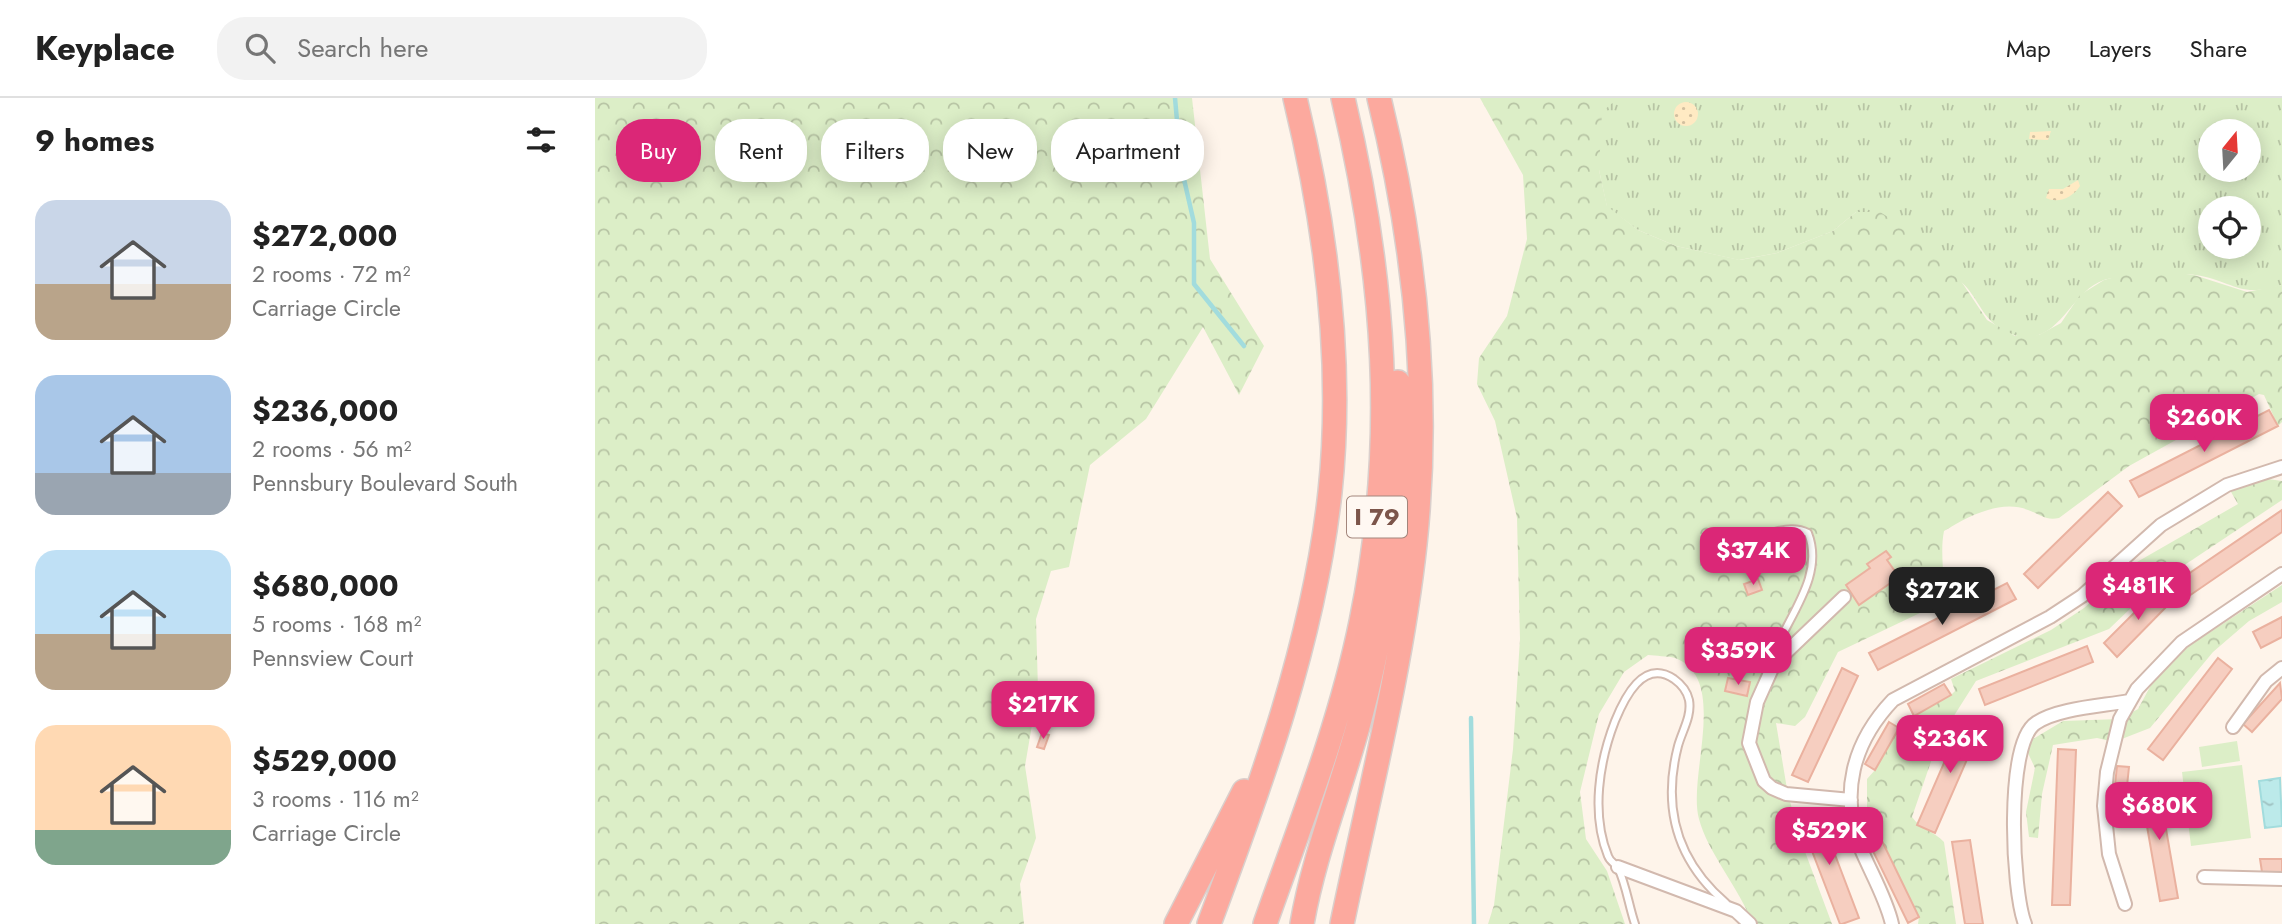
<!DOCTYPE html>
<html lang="en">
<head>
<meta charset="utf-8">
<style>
	:root { --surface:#fff; --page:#f2f2f2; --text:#222; --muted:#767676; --line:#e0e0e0; --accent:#db2777 }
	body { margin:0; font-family:Jost,sans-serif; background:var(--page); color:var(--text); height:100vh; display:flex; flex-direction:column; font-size:26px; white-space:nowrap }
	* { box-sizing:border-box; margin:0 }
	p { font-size:23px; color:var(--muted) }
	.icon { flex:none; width:38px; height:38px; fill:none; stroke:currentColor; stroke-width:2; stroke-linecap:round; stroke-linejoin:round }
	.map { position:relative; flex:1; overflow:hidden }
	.drawer { display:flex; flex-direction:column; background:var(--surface); width:595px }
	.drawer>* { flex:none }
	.guide { position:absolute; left:21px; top:21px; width:665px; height:63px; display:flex; gap:14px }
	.needle { width:46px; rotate:18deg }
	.controls { position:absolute; left:1603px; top:21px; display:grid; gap:14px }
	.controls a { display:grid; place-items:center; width:63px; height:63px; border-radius:50%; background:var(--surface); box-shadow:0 4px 18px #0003; font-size:35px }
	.price { position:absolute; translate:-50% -60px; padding:0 16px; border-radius:14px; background:var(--accent); color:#fff; font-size:23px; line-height:46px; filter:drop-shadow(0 2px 4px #0008) }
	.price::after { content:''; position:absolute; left:50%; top:42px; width:21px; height:16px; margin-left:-10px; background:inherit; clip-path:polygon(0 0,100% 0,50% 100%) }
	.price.active { background:#222; color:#fff }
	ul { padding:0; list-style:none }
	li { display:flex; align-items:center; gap:21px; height:175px; padding:0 35px }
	li span { display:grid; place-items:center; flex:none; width:196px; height:140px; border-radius:21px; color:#555 }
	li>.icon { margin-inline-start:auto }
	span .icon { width:84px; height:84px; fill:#fffc; stroke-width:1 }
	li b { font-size:30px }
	h2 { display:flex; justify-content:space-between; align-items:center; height:84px; padding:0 35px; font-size:30px }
	.pill { padding:0 24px; border-radius:28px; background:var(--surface); box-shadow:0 4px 18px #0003; font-size:24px; line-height:63px }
	.pill.active { background:var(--accent); color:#fff }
	header { display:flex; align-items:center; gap:42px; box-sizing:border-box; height:98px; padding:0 35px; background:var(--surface); border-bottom:2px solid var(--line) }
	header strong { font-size:33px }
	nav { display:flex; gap:38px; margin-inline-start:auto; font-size:24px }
	.search { width:490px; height:63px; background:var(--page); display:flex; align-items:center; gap:18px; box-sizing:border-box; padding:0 24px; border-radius:28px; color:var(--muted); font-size:26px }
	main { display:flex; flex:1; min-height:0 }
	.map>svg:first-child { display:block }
</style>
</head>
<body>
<header>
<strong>Keyplace</strong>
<div class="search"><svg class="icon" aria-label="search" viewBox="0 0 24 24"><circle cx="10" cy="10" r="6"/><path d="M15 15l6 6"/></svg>Search here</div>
<nav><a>Map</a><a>Layers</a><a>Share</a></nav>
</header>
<main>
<section class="drawer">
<h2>9 homes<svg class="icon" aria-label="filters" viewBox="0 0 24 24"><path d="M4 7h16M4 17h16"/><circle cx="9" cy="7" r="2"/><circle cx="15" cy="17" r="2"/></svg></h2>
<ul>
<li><span style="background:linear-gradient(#c9d6e8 60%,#b9a48a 0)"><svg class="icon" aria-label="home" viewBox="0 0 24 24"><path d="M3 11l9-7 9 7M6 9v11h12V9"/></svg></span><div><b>$272,000</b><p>2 rooms · 72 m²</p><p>Carriage Circle</p></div></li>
<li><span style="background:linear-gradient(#a9c7e8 70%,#9aa5b1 0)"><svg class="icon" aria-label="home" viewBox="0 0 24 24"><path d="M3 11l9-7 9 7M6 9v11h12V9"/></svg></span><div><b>$236,000</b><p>2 rooms · 56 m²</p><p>Pennsbury Boulevard South</p></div></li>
<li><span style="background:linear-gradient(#bfe0f5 60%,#b9a48a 0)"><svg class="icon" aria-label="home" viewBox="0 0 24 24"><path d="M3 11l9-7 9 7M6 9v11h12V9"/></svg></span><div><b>$680,000</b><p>5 rooms · 168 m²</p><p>Pennsview Court</p></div></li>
<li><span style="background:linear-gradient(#ffd9b3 75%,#7fa58c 0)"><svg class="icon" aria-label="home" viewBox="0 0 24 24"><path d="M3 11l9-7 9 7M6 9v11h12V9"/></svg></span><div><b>$529,000</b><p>3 rooms · 116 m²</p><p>Carriage Circle</p></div></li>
</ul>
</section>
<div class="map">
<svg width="1687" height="826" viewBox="0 0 1687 826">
	<defs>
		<pattern id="grass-tufts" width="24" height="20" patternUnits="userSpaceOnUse" patternTransform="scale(1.75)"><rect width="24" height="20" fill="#dceec7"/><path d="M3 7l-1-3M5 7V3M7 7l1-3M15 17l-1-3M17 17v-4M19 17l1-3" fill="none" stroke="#b7c4a4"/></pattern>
		<pattern id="forest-crowns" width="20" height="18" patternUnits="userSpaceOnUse" patternTransform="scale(1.75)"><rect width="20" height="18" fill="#dceec7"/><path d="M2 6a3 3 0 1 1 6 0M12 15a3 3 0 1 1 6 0" fill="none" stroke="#b7c4a4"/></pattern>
		<pattern id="sand-dots" width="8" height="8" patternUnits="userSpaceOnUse" patternTransform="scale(1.75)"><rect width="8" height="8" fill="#ffeac3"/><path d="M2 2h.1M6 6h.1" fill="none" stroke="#d3c0a0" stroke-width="1.8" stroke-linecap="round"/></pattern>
		<pattern id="water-ripples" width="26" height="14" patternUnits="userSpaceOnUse" patternTransform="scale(1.75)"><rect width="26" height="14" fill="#bceaea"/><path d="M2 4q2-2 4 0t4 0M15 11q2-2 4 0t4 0" fill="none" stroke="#9ec0c0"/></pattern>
	</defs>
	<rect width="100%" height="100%" fill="#fef4ea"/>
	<path fill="url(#grass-tufts)" fill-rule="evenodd" d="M977 0H1687V187C1642 201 1638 182 1600 177 1587 175 1520 178 1509 182 1475 193 1463 251 1419 237 1386 226 1386 200 1364 182 1334 156 1295 136 1261 114L1238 133 1182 155 1144 162 1081 148 1043 132 1012 109 1004 72ZM1615 33H1654V72H1615ZM1615 110H1654V149H1615Z"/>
	<path fill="url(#forest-crowns)" fill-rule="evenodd" d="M0 0H597L615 161 669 248 644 297 608 229 551 321 495 367 474 469 456 473 441 521 443 592 430 668 441 740 425 786 429 826H0Z
		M885 0H1023L1007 14 1004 72 1012 108 1043 132 1081 148 1145 162 1182 155 1238 133 1261 114H1285L1318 135 1366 183 1392 222 1420 238 1444 237 1466 225 1485 197 1509 182 1535 175 1568 173 1599 177 1652 194 1687 187V324L1683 328 1669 297 1664 296 1534 368 1464 420C1450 423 1445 416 1433 412 1405 401 1372 419 1349 433 1344 458 1352 482 1346 505L1243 554 1210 619 1200 628 1181 625 1193 697 1209 751 1237 826H1158C1145 792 1112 753 1104 721 1092 678 1135 581 1080 560 1072 558 1061 558 1053 557L1029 574 1004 616 985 694 991 741 1012 773 1030 826H893L899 807 918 651 925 541 922 420 900 323 882 286 884 260 912 218 932 141 928 77ZM1291 453 1296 459 1292 462 1304 479 1264 507 1251 487 1275 470 1273 466ZM1133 580 1155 584 1152 597 1130 593Z
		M1666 380 1687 383V402L1561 486 1514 531 1381 583 1343 643 1317 719C1325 731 1339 733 1349 744L1361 826H1323L1324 819 1272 714V681L1280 672 1309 621 1356 597 1360 593 1356 581 1456 532 1489 510 1542 464 1643 406 1632 387Z
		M1687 487V504L1654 523 1618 554 1555 630 1519 644 1502 640 1458 647 1447 696 1443 740 1434 739 1431 714 1440 670 1432 653 1438 641 1468 623 1525 621 1543 611 1556 587 1594 548Z"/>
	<path fill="url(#sand-dots)" d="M1079 16a12 12 0 1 1 24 0a12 12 0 1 1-24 0Z
		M1456 33 1453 42 1434 41 1435 34Z
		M1483 82 1485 88C1478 99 1464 106 1451 100L1454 91H1468Z"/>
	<path fill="#dceec7" d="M1642 643 1645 663 1607 669 1604 649Z
		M1647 667 1656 740 1596 748 1587 674Z"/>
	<path fill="url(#water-ripples)" stroke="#a2dcdd" stroke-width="2" d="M1685 680 1687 728 1670 730 1664 683Z"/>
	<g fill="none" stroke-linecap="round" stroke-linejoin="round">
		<path stroke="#a2dcdd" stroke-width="4.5" d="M580 0 586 68 599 125V186L649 248
			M876 620 879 826"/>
	</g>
	<path fill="#f6cec0" stroke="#eab19f" stroke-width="2" d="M1674 312 1683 328 1544 399 1535 383Z
		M1513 394 1527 408 1443 490 1429 476Z
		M1687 412V434L1594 498 1583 483Z
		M1291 453 1296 459 1292 462 1304 479 1264 507 1251 487 1275 470 1272 466Z
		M1163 481 1167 492 1153 497 1149 486Z
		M1412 485 1421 501 1283 572 1274 555Z
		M1564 490 1577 503 1522 559 1509 545Z
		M1687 519V539L1666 550 1658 534Z
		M1492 548 1498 564 1390 607 1384 591Z
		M1623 560 1637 571 1568 662 1553 651Z
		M1247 570 1263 578 1213 684 1197 677Z
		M1133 580 1155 584 1152 598 1130 593Z
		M1685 585 1687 601 1657 634 1648 626Z
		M1349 586 1356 597 1319 618 1313 606Z
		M1369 619 1387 627 1340 735 1322 727Z
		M1294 624 1304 630 1280 672 1270 666Z
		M447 635 454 637 449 651 442 649Z
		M1463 651 1481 652 1475 807H1457Z
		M1522 668 1534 669 1530 707 1518 706Z
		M1563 685 1583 800 1565 803 1545 688Z
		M1223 712 1264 820 1247 826H1245L1204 719Z
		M1375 742 1388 826H1370L1369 820 1357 744Z
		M1287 743 1324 819 1313 825 1276 749Z
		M1665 761H1687V774H1667Z"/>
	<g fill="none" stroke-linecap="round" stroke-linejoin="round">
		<defs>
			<path id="lane" d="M1135 455C1157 445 1189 422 1213 435 1231 481 1188 523 1175 566
				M1040 826C1034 809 1031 786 1023 770 1020 765 1015 764 1013 758 996 716 1004 664 1020 623 1029 601 1048 560 1079 581 1086 586 1092 593 1094 602 1097 618 1087 633 1083 648 1067 710 1082 763 1131 805"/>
			<path id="street" d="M1249 499 1179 566 1162 604 1154 645 1169 683 1177 690 1191 696 1256 702
				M1638 629 1671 583 1687 570
				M1023 769 1141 813 1155 826
				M1609 779 1687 781
				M1530 806 1514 756 1509 708 1512 674 1525 621 1542 591 1587 544 1687 476
				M1297 826C1291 800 1276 775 1266 751 1244 696 1258 644 1298 602L1455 519 1487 498 1566 427 1632 387 1687 369
				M1430 826C1417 793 1410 645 1441 625 1463 610 1508 608 1534 603"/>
			<path id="highway" d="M581 826 649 693
				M614 826C666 687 719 542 735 394 749 262 731 128 700 0
				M670 826C705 727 745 627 766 524 803 343 790 178 748 0
				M707 826C719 756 747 689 765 621 794 512 808 397 803 284
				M747 826C773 700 806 574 820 446 836 296 820 146 784 0"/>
		</defs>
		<use href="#lane" stroke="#d2b9ae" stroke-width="10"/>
		<use href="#street" stroke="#d2b9ae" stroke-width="16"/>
		<use href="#highway" stroke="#dacfcc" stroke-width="26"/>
		<use href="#lane" stroke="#fff" stroke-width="6"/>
		<use href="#street" stroke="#fff" stroke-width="12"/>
		<use href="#highway" stroke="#fca99e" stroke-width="23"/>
	</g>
	<g text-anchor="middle" stroke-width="5" stroke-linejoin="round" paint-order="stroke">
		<rect fill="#fff8f2" stroke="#a3867c" stroke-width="2" x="752" y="398.5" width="60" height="41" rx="5"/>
		<g font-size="24" font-weight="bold" fill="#7c554a">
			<text x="782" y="427">I 79</text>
		</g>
	</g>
</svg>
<div class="controls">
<a><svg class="needle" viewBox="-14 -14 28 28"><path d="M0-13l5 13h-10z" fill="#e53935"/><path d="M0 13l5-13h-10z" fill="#767676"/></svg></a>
<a><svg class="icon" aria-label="locate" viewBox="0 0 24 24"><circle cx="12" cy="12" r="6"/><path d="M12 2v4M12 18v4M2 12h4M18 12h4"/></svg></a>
</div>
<b class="price" style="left:1609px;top:356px">$260K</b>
<b class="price" style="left:1158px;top:489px">$374K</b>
<b class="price" style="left:1543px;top:524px">$481K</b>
<b class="price active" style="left:1347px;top:529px">$272K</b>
<b class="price" style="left:1143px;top:589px">$359K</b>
<b class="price" style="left:448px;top:643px">$217K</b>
<b class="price" style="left:1355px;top:677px">$236K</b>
<b class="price" style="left:1564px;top:744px">$680K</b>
<b class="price" style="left:1234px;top:769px">$529K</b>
<div class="guide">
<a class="pill active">Buy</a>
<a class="pill">Rent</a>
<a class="pill">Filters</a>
<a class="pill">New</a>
<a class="pill">Apartment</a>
</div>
</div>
</main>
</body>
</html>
